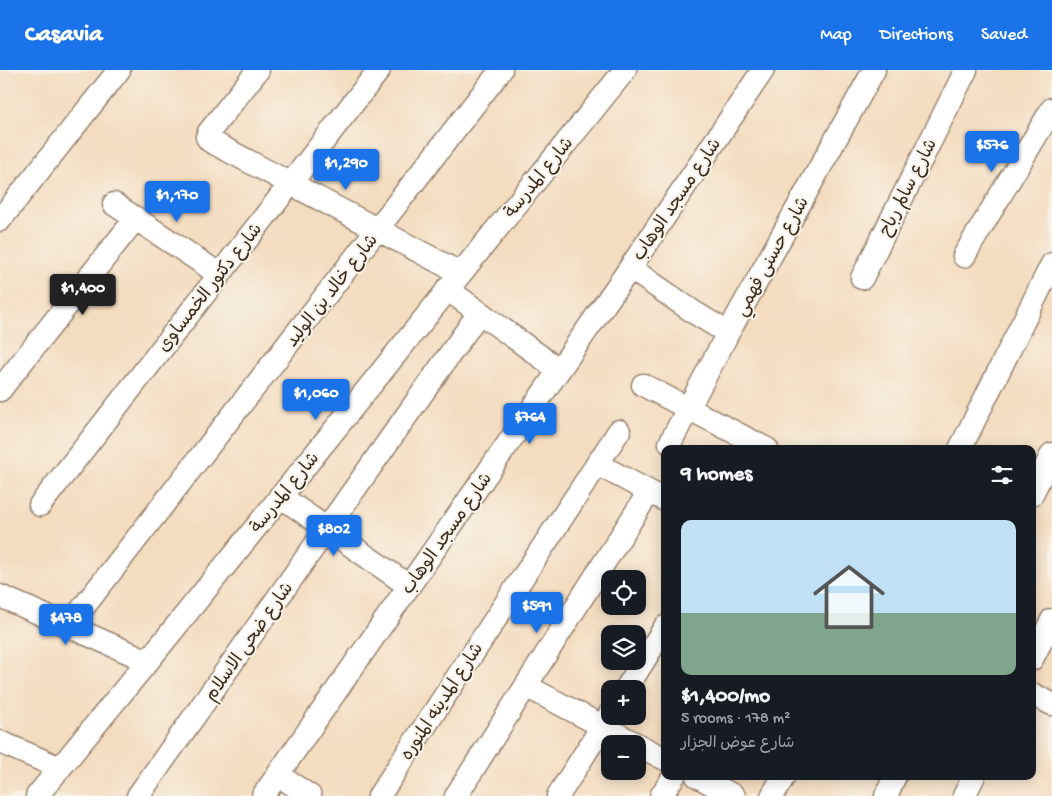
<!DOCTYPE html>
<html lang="en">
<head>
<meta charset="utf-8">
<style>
	:root { --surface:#171b24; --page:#20242c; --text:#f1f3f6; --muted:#9ea1a6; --accent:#1a73e8 }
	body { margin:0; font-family:"Gochi Hand","Playpen Sans Arabic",sans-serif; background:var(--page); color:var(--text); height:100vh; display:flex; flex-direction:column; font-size:19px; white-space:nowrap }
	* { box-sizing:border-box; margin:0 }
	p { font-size:16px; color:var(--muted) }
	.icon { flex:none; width:28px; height:28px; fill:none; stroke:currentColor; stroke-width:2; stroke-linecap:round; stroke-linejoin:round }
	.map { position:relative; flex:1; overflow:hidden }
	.side { position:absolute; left:661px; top:375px; width:375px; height:335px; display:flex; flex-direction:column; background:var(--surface); border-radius:10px; box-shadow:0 2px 12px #0003 }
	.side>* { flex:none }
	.buttons { position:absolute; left:601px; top:500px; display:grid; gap:10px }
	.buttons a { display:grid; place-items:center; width:45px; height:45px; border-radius:10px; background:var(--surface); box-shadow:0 2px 12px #0003; font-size:25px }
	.price { position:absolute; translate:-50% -42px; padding:0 11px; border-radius:5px; background:var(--accent); color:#fff; font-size:16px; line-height:32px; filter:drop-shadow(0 1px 2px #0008) }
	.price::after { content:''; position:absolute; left:50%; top:30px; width:15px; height:11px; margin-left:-8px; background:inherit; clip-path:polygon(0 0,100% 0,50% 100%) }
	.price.current { background:#222; color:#fff }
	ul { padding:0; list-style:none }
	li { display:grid; align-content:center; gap:10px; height:265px; padding:0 20px }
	li span { display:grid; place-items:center; height:155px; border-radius:10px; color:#555 }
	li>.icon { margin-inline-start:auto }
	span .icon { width:90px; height:90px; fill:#fffc; stroke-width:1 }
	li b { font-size:21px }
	h2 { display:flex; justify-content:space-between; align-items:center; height:60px; padding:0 20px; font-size:21px }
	header { display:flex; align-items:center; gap:30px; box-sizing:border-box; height:70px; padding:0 25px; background:var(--accent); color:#fff }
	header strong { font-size:24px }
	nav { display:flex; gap:28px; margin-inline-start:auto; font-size:18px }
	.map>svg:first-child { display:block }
</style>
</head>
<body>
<header>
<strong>Casavia</strong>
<nav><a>Map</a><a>Directions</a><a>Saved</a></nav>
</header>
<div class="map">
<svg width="1052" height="726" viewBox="0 0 1052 726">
	<rect width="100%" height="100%" fill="#f7f3e8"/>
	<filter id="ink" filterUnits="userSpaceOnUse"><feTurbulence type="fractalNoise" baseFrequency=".02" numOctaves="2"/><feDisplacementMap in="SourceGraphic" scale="10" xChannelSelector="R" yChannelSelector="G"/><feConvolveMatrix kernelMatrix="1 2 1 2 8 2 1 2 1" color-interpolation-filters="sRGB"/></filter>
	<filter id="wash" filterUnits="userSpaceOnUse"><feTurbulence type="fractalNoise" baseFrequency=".0096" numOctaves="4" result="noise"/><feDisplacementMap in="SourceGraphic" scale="20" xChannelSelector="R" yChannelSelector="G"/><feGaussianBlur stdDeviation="1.12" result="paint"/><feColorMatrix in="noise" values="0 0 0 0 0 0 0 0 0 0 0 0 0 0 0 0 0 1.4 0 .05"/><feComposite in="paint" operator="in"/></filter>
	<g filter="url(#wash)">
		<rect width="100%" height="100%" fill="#f4dcbf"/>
	</g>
	<g filter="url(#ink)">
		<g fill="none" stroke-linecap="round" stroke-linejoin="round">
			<defs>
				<path id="street" d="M258 0 209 62 207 67 210 71 460 203
					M114 134 219 204
					M0 150 119 0
					M964 186 1052 39
					M630 198 695 243 728 263
					M862 208 966 0
					M447 219 559 300
					M643 315 767 379
					M0 320 136 148
					M670 373 728 263 874 0
					M960 379 1052 194
					M597 394 665 430
					M1032 424 1052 384
					M280 426 409 516
					M40 435 379 0
					M0 526 148 591
					M68 557 501 0
					M1032 589 1052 550
					M526 616 636 674
					M626 619 665 557
					M1032 624 1052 634
					M0 672 60 698
					M638 675 665 689
					M278 705 310 726
					M697 706 734 726
					M37 726 148 591 625 0
					M138 726 479 243
					M263 726 630 198 763 0
					M379 726 619 361
					M456 726 649 422
					M558 726 610 644
					M661 726 674 706
					M772 726 784 706
					M886 726 895 706
					M964 726 974 706"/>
			</defs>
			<use href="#street" stroke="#98836e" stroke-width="25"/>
			<use href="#street" stroke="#fff" stroke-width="22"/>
		</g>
	</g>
	<g text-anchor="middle" stroke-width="4" stroke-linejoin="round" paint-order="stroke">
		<g font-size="18" fill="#3b2a1e" stroke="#f7f3e8">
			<text transform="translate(538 107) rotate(-51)" y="6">شارع المدرسة</text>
			<text transform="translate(907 117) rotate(-63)" y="6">شارع سالم رباح</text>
			<text transform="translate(676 129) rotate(-56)" y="6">شارع مسجد الوهاب</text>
			<text transform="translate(771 186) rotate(-61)" y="6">شارع حسنى فهمي</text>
			<text transform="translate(209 217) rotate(-52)" y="6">شارع دكتور الخمساوى</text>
			<text transform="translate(331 220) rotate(-52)" y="6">شارع خالد بن الوليد</text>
			<text transform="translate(284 422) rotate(-51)" y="6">شارع المدرسة</text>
			<text transform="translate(446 463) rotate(-55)" y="6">شارع مسجد الوهاب</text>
			<text transform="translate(248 571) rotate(-55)" y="6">شارع ضحى الاسلام</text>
			<text transform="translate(441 631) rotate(-57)" y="6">شارع المدينه المنوره</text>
		</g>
	</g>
</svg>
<div class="buttons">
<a><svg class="icon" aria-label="locate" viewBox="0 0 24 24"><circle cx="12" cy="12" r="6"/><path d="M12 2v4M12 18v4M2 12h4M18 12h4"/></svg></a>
<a><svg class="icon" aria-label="layers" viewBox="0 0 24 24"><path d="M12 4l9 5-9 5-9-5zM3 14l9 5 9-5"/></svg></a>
<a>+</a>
<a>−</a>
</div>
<b class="price" style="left:992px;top:103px">$576</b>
<b class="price" style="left:346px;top:121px">$1,290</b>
<b class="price" style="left:177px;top:153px">$1,170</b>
<b class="price current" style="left:83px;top:246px">$1,400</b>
<b class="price" style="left:316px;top:351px">$1,060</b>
<b class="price" style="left:530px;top:375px">$764</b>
<b class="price" style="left:334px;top:487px">$802</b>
<b class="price" style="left:537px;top:564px">$591</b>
<b class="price" style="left:66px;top:576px">$478</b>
<section class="side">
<h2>9 homes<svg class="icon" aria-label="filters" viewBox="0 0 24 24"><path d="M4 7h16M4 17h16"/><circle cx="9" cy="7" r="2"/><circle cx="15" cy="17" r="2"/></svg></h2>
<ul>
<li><span style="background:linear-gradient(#bfe0f5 60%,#7fa58c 0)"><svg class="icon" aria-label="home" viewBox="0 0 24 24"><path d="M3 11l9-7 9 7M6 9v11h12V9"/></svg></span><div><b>$1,400/mo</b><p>5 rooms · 178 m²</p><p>شارع عوض الجزار</p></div></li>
</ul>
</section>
</div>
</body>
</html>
